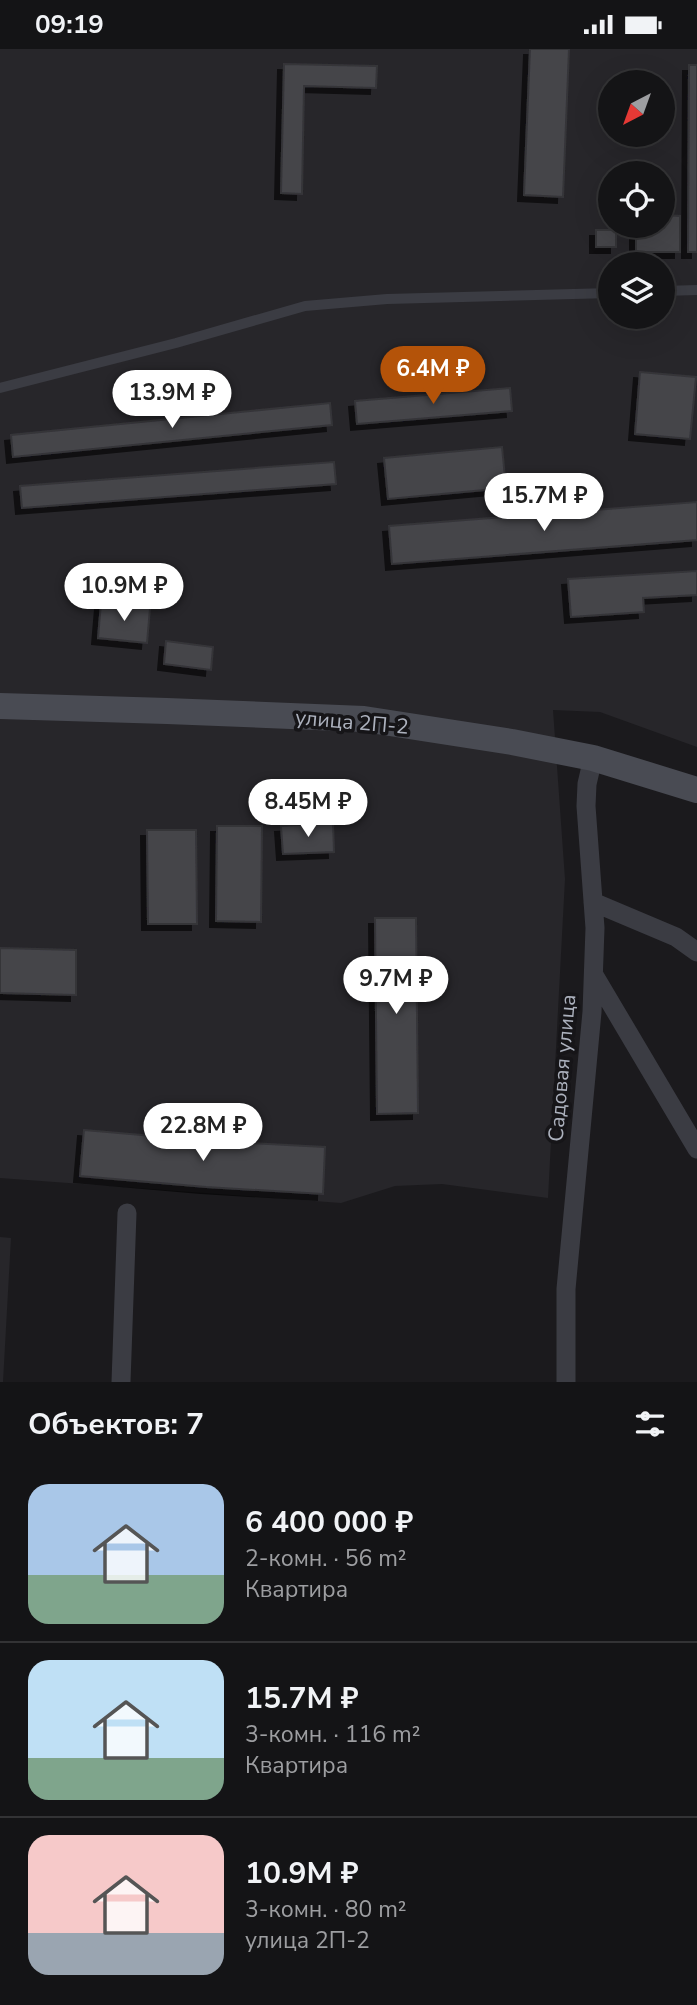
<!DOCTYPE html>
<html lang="ru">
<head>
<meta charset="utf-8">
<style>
	:root { --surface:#141416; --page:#1d1d1f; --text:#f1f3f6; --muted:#9d9ea1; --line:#333335; --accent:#b45309 }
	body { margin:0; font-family:"Nunito Sans",sans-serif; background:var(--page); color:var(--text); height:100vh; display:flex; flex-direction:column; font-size:26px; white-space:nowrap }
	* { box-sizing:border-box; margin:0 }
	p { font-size:23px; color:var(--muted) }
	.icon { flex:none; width:38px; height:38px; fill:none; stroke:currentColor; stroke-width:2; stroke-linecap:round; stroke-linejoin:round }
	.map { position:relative; height:1333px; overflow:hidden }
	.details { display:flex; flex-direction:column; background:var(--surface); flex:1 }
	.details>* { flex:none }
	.needle { width:46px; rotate:221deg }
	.controls { position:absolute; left:598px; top:21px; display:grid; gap:14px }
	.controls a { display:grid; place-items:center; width:77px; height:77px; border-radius:50%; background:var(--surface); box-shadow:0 7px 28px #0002,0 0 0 2px var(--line); font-size:35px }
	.price { position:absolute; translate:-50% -60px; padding:0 16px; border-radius:24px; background:#fff; color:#222; font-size:23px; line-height:46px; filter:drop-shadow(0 2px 4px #0008) }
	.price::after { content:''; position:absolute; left:50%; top:42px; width:21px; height:16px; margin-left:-10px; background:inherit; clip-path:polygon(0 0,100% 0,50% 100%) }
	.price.current { background:var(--accent); color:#fff }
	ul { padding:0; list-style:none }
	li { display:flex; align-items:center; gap:21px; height:175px; padding:0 28px }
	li+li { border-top:2px solid var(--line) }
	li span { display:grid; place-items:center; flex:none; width:196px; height:140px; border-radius:21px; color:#555 }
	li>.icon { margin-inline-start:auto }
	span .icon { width:84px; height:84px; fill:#fffc; stroke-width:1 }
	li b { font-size:30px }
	h2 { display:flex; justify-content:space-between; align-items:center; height:84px; padding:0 28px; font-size:30px }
	.status { display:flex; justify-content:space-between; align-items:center; height:49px; padding:0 35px; background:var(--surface); direction:ltr }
	.status svg { height:19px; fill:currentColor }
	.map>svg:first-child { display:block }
</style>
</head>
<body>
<div class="status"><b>09:19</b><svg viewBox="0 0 49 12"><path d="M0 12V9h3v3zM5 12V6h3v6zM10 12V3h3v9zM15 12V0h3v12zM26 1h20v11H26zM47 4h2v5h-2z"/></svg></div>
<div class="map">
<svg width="697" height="1333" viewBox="0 0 697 1333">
	<defs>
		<filter id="shadow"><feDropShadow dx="-6" dy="6" stdDeviation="0" flood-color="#0009"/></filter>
	</defs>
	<rect width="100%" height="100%" fill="#1b1a1d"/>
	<path fill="#27262a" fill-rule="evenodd" d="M0 0H697V698L600 663 553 661 565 830 548 1149 442 1135 395 1137 341 1154 0 1129ZM611 33H663V86H611ZM611 124H663V177H611ZM611 215H663V268H611Z
		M0 1188 11 1189 3 1333H0Z"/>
	<path fill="#45454a" stroke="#353439" stroke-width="2" filter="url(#shadow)" d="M530 0H569L563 148 524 146Z
		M284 15 377 17 376 39 304 37 302 145 281 144Z
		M689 16H697V203H688Z
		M663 166 680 167V203H636V177H663Z
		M596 181H616V198H596Z
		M640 323 696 328 690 390 635 385Z
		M510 339 512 362 357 375 355 352Z
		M330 354 332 376 13 408 11 386Z
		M502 398 506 439 388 450 384 409Z
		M334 413 336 435 22 459 20 437Z
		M697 453V491L392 515 389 477Z
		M697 522V546L643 549 644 563 571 568 568 530Z
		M101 554 150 559 147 594 98 589Z
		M166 592 213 598 211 621 164 615Z
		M333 774 334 803 283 805 281 777Z
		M217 777H262L261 873 216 872Z
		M147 781H196L197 875H148Z
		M375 869H416L418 1064 377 1065Z
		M0 899 76 901V946L0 944Z
		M84 1081 211 1092 325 1098 323 1145 206 1138 80 1127Z"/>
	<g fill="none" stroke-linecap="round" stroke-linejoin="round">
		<path stroke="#3b3c43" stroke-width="10" d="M663 242 697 241
			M0 339 176 294 305 257 387 250 611 244"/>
		<path stroke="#3b3c43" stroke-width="19" d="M593 853 676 888 697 903
			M594 926 697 1100
			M121 1333 127 1164
			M566 1333V1240L592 963 595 879 586 757 587 735 593 709"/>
		<path stroke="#494b53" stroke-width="26" d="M0 657 167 662 364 670 512 693 593 709 697 741"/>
	</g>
	<g text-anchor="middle" stroke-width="7" stroke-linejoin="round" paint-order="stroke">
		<g font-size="21" fill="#acb1bd" stroke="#161518">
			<text transform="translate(352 673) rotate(5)" y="7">улица 2П-2</text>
			<text transform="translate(562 1019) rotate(-85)" y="7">Садовая улица</text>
		</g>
	</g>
</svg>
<div class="controls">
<a><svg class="needle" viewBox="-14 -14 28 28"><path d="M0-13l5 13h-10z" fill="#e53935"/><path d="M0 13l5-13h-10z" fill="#9d9ea1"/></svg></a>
<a><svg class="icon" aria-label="locate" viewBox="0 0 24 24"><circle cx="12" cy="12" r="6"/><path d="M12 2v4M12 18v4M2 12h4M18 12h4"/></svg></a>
<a><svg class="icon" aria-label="layers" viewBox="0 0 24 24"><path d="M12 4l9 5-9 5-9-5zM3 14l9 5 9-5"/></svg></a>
</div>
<b class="price current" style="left:433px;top:357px">6.4M ₽</b>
<b class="price" style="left:172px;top:381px">13.9M ₽</b>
<b class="price" style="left:544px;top:484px">15.7M ₽</b>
<b class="price" style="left:124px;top:574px">10.9M ₽</b>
<b class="price" style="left:308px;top:790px">8.45M ₽</b>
<b class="price" style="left:396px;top:967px">9.7M ₽</b>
<b class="price" style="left:203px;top:1114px">22.8M ₽</b>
</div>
<section class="details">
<h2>Объектов: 7<svg class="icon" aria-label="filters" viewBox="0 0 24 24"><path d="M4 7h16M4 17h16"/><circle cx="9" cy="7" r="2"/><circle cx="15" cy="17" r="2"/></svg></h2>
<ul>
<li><span style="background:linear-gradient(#a9c7e8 65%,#7fa58c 0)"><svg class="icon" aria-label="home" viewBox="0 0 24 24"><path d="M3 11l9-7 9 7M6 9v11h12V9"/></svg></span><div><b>6 400 000 ₽</b><p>2-комн. · 56 m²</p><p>Квартира</p></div></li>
<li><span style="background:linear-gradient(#bfe0f5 70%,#7fa58c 0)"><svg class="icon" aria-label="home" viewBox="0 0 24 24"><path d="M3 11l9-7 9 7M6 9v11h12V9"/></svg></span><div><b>15.7M ₽</b><p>3-комн. · 116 m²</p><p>Квартира</p></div></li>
<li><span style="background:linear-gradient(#f6c9c9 70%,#9aa5b1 0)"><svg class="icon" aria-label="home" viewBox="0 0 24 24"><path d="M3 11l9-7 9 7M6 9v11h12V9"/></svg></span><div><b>10.9M ₽</b><p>3-комн. · 80 m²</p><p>улица 2П-2</p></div></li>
</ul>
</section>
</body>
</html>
